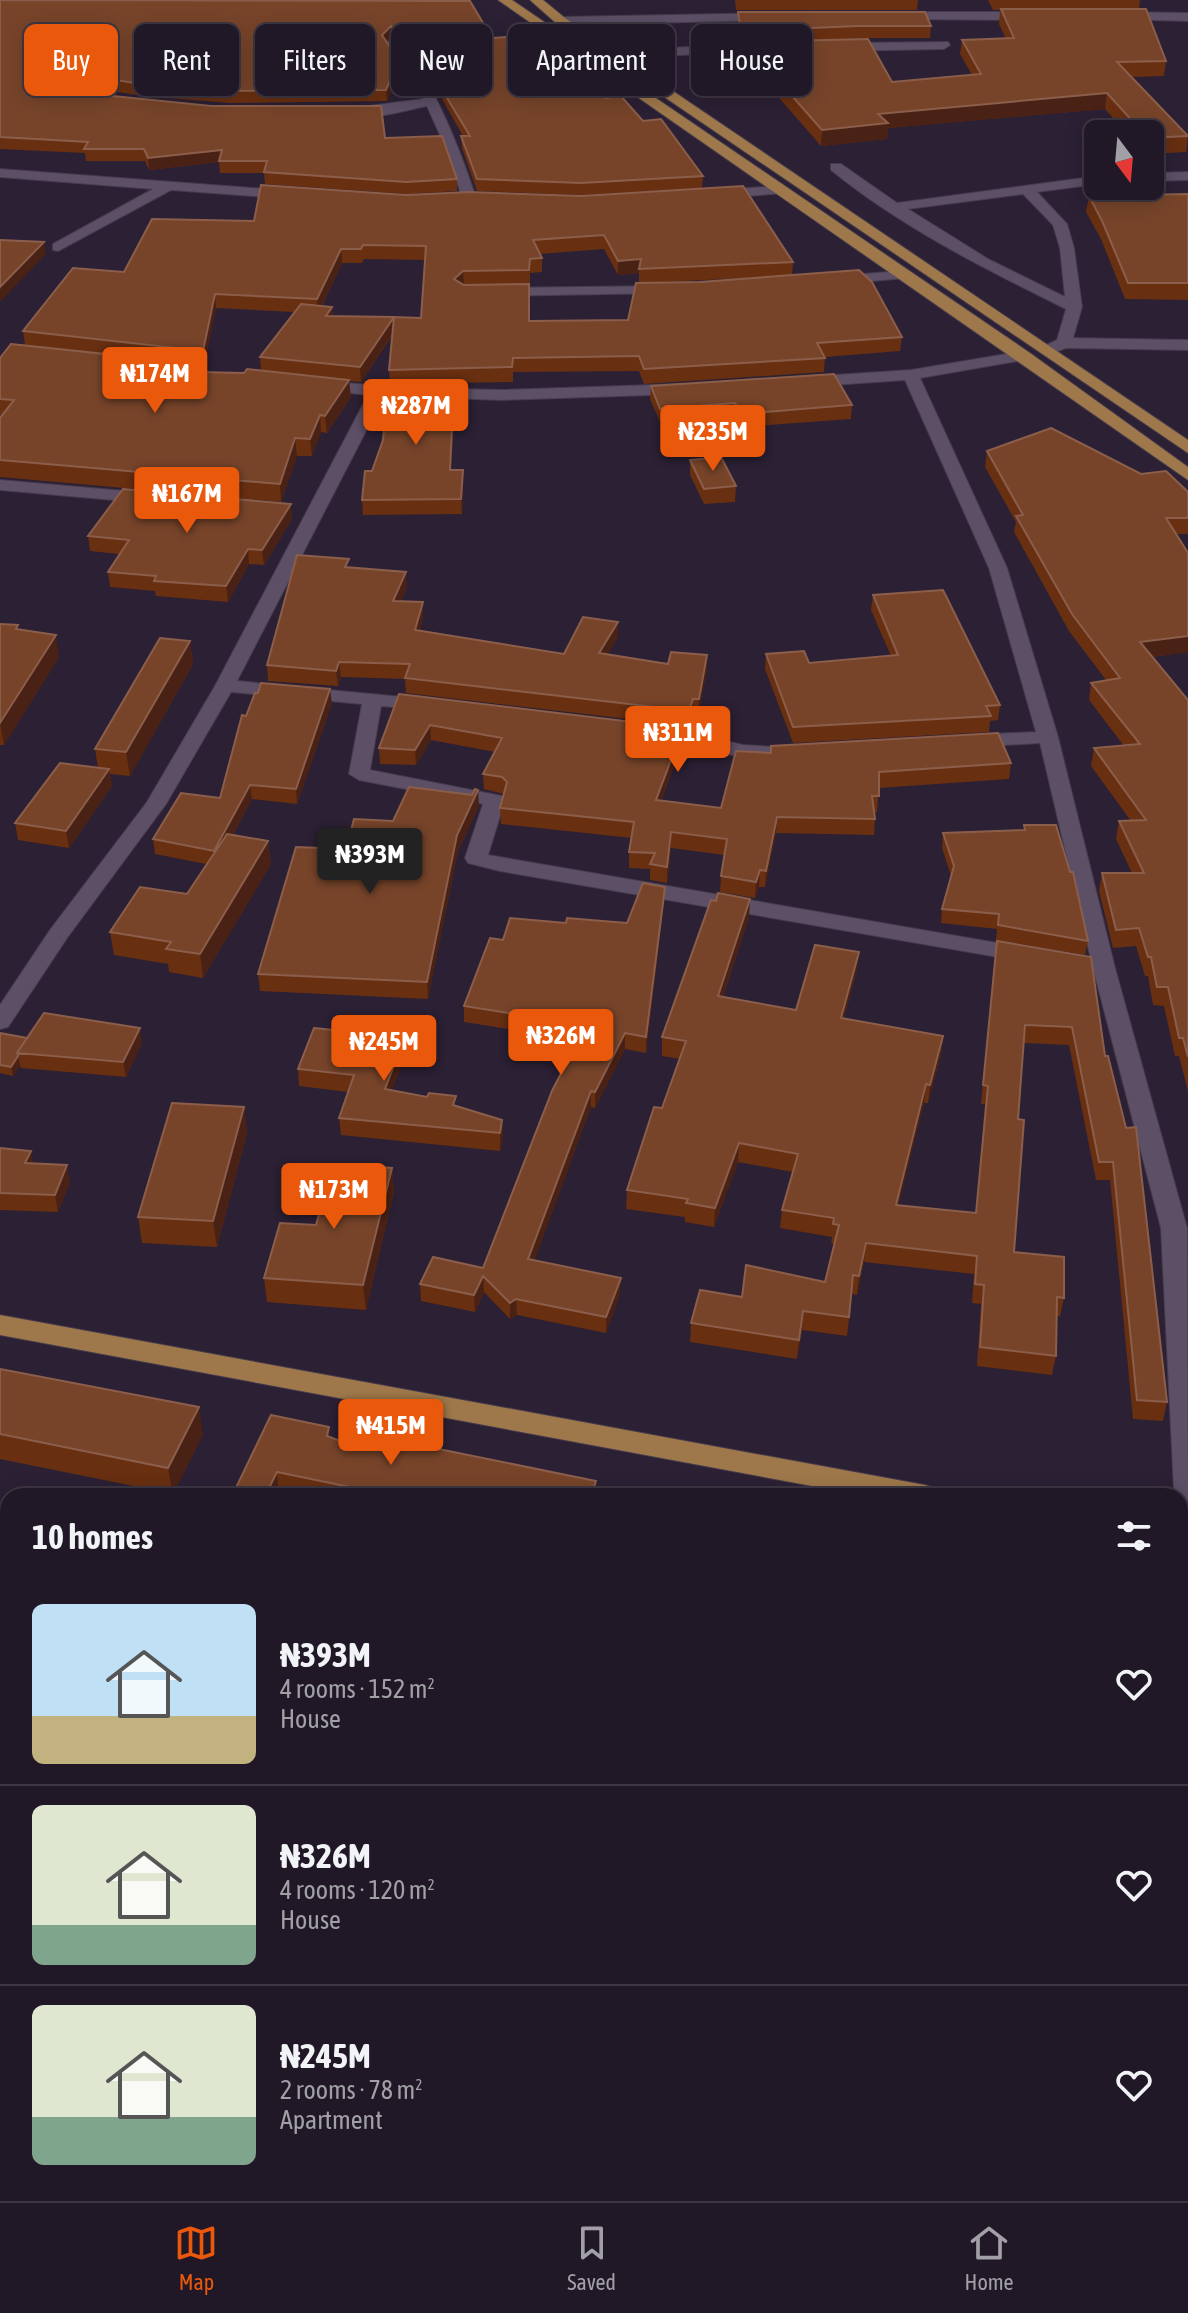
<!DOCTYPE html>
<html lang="en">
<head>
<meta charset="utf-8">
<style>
	:root { --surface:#201827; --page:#2d2533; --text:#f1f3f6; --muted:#a2a0a7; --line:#3d3744; --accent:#ea580c }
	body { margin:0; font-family:"Asap Condensed",sans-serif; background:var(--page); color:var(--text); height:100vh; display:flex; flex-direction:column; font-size:30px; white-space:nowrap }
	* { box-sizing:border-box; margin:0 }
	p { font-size:26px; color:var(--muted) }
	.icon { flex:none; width:44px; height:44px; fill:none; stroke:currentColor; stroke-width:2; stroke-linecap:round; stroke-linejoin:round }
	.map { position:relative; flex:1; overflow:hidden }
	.panel { position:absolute; left:0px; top:1488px; width:1188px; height:714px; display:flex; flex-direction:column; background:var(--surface); border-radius:24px 24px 0 0; box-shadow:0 4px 20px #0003,0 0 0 2px var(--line) }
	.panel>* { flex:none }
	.top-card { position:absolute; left:24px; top:24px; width:1140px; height:72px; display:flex; gap:16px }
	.needle { width:52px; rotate:164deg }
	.fabs { position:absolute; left:1084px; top:120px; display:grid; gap:16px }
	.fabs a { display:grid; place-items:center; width:80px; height:80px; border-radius:12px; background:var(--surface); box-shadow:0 4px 20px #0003,0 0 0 2px var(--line); font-size:40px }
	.price { position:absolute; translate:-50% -68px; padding:0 18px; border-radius:8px; background:var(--accent); color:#fff; font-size:26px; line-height:52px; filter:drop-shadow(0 2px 4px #0008) }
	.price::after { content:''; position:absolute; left:50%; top:48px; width:24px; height:18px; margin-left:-12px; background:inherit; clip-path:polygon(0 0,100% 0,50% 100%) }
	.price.current { background:#222; color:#fff }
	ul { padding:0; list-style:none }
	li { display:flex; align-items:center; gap:24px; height:200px; padding:0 32px }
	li+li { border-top:2px solid var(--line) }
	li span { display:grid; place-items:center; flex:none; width:224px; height:160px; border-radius:12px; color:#555 }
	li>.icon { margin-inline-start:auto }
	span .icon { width:96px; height:96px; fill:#fffc; stroke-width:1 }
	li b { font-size:34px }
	h2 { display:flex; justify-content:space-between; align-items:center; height:96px; padding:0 32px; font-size:34px }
	.tag { padding:0 28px; border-radius:12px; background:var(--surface); box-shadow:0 4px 20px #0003,0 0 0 2px var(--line); font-size:28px; line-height:72px }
	.tag.current { background:var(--accent); color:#fff }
	.dock { display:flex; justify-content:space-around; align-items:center; height:112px; border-top:2px solid var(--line); background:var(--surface); font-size:22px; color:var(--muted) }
	.dock a { display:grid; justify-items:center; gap:4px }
	.dock .current { color:var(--accent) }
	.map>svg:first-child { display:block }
</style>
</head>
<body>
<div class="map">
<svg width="1188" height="2201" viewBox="0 0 1188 2201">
	<rect width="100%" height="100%" fill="#2b2034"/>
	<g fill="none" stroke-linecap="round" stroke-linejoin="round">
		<defs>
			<path id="minor" d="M896 12H1031L1037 16 1031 20 892 19V13Z
				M1116 12 1188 13V21L1112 19 1110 16Z
				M771 13 777 17 775 20 561 25 555 21 561 17Z
				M391 40C426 57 464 160 476 198L474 201 462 198 449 155 427 106C405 110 365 124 346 111 351 107 410 101 423 99L385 44Z
				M948 42 950 45 944 49 841 51 835 47 841 43Z
				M772 44 776 45V51L611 58 605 54 611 50Z
				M831 164H841L897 203 1098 176V184L1037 192 1067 224 1074 248 1082 307 1073 338 1188 340V350L1066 348 1048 355 1042 353V347L1057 340 1066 309C985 269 901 227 831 170ZM1023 194 1053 225 1060 248 1065 297 988 259 908 209Z
				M0 169 293 191 300 195 293 199 171 190 58 251 53 250V244L153 189 0 177Z
				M1188 172V180L1150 181V173Z
				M782 186 789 190 787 193 717 198 710 194 717 190Z
				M902 271 909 275 907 278 837 284 830 280 837 276Z
				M664 286 671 290 669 293 497 296 490 292 497 288Z
				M1024 351 1032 356 1030 359 920 378 1007 568 1058 737 1115 968 1187 1228 1188 1501 1180 1498 1174 1490 1161 1228 1093 968 1040 743 971 747 961 741 971 735 1036 732 989 568 905 380 804 387 796 382 804 377 911 370Z
				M320 381 410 388 502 390 683 384 691 389 683 394 502 400 384 396 237 681 434 700 437 704 427 710 381 706 370 770 502 796 505 800 488 855 1027 948 1035 950 1038 955 1035 960 1027 962 500 871 468 863 465 858 483 804 359 780 349 774 362 704 231 692 166 804 67 938 8 1027 0 1029V1005L50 930 147 802 215 686 368 395 314 389V383Z
				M0 480 148 493 157 498 148 503 0 490Z
				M650 723 743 745 774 747 784 753C768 771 668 739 643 733L640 729 643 725Z
				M1188 1559V1644L1180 1646V1562Z
				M1180 1978 1188 1981V2014L1180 2011Z
				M1037 2194H1073L1070 2201H1034Z"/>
			<path id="major" d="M498 0H512L1030 353 1188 467V480Z
				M530 0H543L565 18 1188 440V453L557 24Z
				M0 1315 925 1485 935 1488 939 1496H866L0 1335Z
				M1180 1534 1188 1536V1558L1180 1556Z"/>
		</defs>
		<use href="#minor" stroke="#453b4c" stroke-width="2"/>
		<use href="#major" stroke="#453b4c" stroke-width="2"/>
		<use href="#minor" fill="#5c4f66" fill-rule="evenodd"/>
		<use href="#major" fill="#9e784a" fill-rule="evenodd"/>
	</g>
	<path fill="#682f11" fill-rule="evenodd" d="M0 0H462L492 38 545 65 557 73 605 98 643 121 703 176 702 188 581 195 477 191 462 148 461 136H463L442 99 441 88 471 85 446 45 410 48 409 51 391 37 387 42 399 60 400 71 387 101 231 103 143 96 54 82 113 96 385 138 457 179V191L407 194 265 184 264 173H220L219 162 149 170 145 161H86L85 153 0 149Z
		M735 0H918L917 10H736Z
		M988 0H1140L1139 9 1166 61 1164 76 1132 77 1188 136 1186 152 1150 154V134H1127L1105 109 888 128 887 139 821 146 760 76 750 77 742 57 743 43 740 44 738 24V12L931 26 930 38H858L892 82 972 75 960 54 962 40 1006 39 999 24 1000 10H993Z
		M261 185 793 262 792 275 902 337 900 351 825 357 824 372 644 384 639 371 513 372V382L390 384 389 370 393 334 361 382 349 381 351 397 327 433 321 432 312 456H297L281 502 0 477V418L2 416 0 415V358L25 345 23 331 124 272 254 221ZM604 249 618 275 639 273V283L628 320 530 321V273L542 272V258L539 254ZM364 259 425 260 421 318 333 316 332 307 322 306 342 263H362ZM781 276 700 282 642 283 705 280ZM216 308 294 312 260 357 261 371 244 373 200 372 199 365H204Z
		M1188 194V300L1125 299 1101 239 1086 212 1089 196Z
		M651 386 852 405 851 419 740 427 734 417 660 422 650 399Z
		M455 400 451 470H463L462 514 363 515 362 500 372 471Z
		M987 451 1141 474 1188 492V534H1176L1188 553V652L1152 657 1188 700V1091L1179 1056H1175L1164 1006 1153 1005 1148 976H1145L1136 946 1113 948 1099 891 1102 873H1132L1116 839 1119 821H1131L1091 766 1094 748 1124 746 1089 700 1091 683 1106 680 1069 631 1014 532 1016 522 985 467Z
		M690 460 736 486 735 502 704 504 690 475Z
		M292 519 264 565 249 564 228 602 156 596 155 591 110 587 108 572 119 554 90 551 88 536Z
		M350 568 407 587 401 601 423 602V617L420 630 564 654 618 637 607 655 668 664 707 655V670L698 715 693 714 688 726 406 693 405 679 341 677 338 686 268 681 267 665Z
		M873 595 1000 705 998 720 990 721 989 732 793 743 765 669 766 654 809 663 891 656 871 610Z
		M0 624 19 629 59 657 4 745H0Z
		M190 641 193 664 130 776 110 774 112 786 69 848 18 840 15 823 98 768 95 749Z
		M399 694 683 728 682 743 661 801 721 808 736 751 1011 763 1009 779 879 788 877 812H874L875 819 874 835 776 833 765 887H759L755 898 720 892 721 876 724 855 671 848 667 883 650 880V869L629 868V852L632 838 501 824 500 808 504 794 484 789 483 774 495 752 431 740 416 765 380 764 379 748Z
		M332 703 297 804 252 799 233 835 268 841 271 864 203 978 169 972 168 964 114 955 110 932 187 894 206 864 155 854 153 839 220 798 246 716Z
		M479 806 458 851 428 999 260 991 258 974 346 849 393 821Z
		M1024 825 1088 941 1085 955 996 940 997 929 941 923 942 909 951 876 942 848 943 833 1024 830Z
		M716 901 749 917 723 997 796 1010 857 970 844 1018 943 1036 941 1055 928 1103H924L898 1205 976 1213 985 1104H981L997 941 1105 1056 1167 1402 1163 1421 1133 1419 1110 1180H1096L1069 1045 1024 1043 1018 1119 1014 1252 1064 1298 1060 1316H1056V1356L1052 1375 977 1366 981 1304 972 1303 974 1274 864 1262 857 1295 852 1294 847 1336 802 1330 797 1359 690 1342 691 1323 742 1297 825 1282 834 1244 831 1243 832 1237 780 1228 782 1210 793 1172 738 1162 714 1227 685 1222V1217L626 1209 627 1190 662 1108 680 1059 662 1056V1037Z
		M664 902 646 1053 625 1049 595 1108 591 1107 534 1261 620 1294 606 1333 517 1315 510 1319 484 1292 475 1312 421 1301 420 1284 483 1268 578 1040 464 1022V1006L503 940 566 923H627Z
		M0 1033 27 1038 142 1043 126 1077 21 1068 20 1065 13 1076 0 1073Z
		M405 1037 406 1054 392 1090 457 1106 502 1120 503 1137 500 1151 341 1135 339 1118 348 1092 299 1086 298 1069Z
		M244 1107 247 1133 217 1247 142 1243 138 1217Z
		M0 1148 70 1182 58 1212 0 1210Z
		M392 1168 394 1192 366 1310 267 1302 264 1278 316 1225Z
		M0 1369 203 1434 173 1494 0 1459Z
		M330 1438 340 1441 596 1496H285L280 1495 232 1496Z
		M0 1516 8 1518V1585L0 1583Z
		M1188 2016V2201H1178L1165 2194H1180V2022Z
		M245 2194H467L465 2201H277Z
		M527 2194H591L590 2201H527Z
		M819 2194H990L987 2201H829L819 2197Z"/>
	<path fill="#4a2115" d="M391 26V37L383 46 382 35Z
		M446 34V45L410 48 409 51 408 40 410 37Z
		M399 60 400 71 387 101 386 90Z
		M53 70 55 81 45 87 43 76Z
		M1107 93 1105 109 888 128 887 139 821 146 822 130 878 114Z
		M222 150 219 162 149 170 148 158Z
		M44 242 46 254 0 302V287Z
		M341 249 342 263 318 313 317 299Z
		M641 259 639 273 618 275V261Z
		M463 271 464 285 454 279Z
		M215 294 216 308 204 365 203 351Z
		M332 307 333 321 326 316Z
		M394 317V331L361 382 360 367Z
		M349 380 351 397 327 433 325 416Z
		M454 385 455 400 450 485V470Z
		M320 415 321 432 312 456 310 439Z
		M295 438 297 456 281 502 280 484Z
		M463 470V485L462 514 461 499Z
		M291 504 292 519 264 565 262 550Z
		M248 549 249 564 228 602 226 586Z
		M406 572 407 587 394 616 393 601Z
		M423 602V617L416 645 415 630Z
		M618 622V637L599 668V653Z
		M56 635 59 657 4 745 0 723Z
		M1188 636V652L1137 659 1140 642Z
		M190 641 193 664 130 776 126 752Z
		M707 655V670L698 715 699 699Z
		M339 662 341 677 338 686 336 671Z
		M330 689 332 703 297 804 296 789Z
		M693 699V714L688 726 689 711Z
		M430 725 431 740 416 765 415 750Z
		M683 728 682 743 655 816 656 800Z
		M109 769 112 786 69 848 66 831Z
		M250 785 252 799 216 866 214 851Z
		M478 790 479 806 458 851 428 999 427 982 457 835Z
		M777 817 776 833 765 887 766 871Z
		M671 832V848L667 883V867Z
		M268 841 271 864 203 978 200 954Z
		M760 870 759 887 755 898 756 882Z
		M665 887 664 902 646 1053V1037Z
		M750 899 749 917 717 1014 718 996Z
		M859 952 857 970 839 1036 841 1018Z
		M140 1028 142 1043 126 1077 123 1062Z
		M625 1033V1049L595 1108V1092Z
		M943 1036 941 1055 928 1103 930 1085Z
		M405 1037 406 1054 386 1107 385 1089Z
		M18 1056 20 1065 13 1076 11 1067Z
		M926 1084 924 1103 894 1224 896 1205Z
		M591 1091V1107L529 1276 528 1259Z
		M244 1107 247 1133 217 1247 213 1221Z
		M502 1120 503 1137 500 1151V1133Z
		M739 1143 738 1162 714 1227 715 1208Z
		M31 1151 34 1168 25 1163Z
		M67 1165 70 1182 58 1212 55 1195Z
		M392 1168 394 1192 366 1310 363 1285Z
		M866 1243 864 1262 857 1295 859 1276Z
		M483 1276 484 1292 475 1312 474 1295Z
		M621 1278 620 1294 606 1333V1317Z
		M516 1299 517 1315 510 1319V1303Z
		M803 1311 802 1330 797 1359 799 1340Z
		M199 1407 203 1434 173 1494 168 1468Z
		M277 1472 279 1496H265Z
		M596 1481V1496H591Z
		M222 2194H232L230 2201H220Z
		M460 2194H467L465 2201H458Z"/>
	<path fill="#77442a" stroke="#8b5e4b" stroke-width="2" d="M0 0 470 1 492 38 524 36 545 65 550 64 557 73 579 71 605 98 621 96 643 121 661 119 703 176 581 183 477 179 461 136H470L441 88 477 85 446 34 410 37 408 40 391 26 382 35 399 60 386 90 230 91 141 84 53 70 43 76 46 80 113 96 211 106H381L385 138 442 136 457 179 406 182 264 172 267 161H219L222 150 148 158 144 149H84L88 142 0 137Z
		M1001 9H1146L1166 61 1117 62 1188 136 1150 138V134H1144L1107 93 878 114 888 123 822 130 761 61H750L743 42 868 39 892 82 981 74 962 40 1014 38Z
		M738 12H925L931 26H859L741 31Z
		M261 185 406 195 469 192 581 196 743 186 793 262 639 269 641 259 618 261 604 235 533 240 542 258 530 259 529 270 463 271 454 279 464 285 529 284V321L628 320 636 283 700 282 859 270 872 282 902 337 817 343 825 358 644 369 639 356 513 358 512 367 389 370 394 317 421 318 426 246 363 245 361 249H341L317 299 215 294 203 351 23 331 73 268 124 272 152 219 254 221Z
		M1188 194V283H1128L1103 223 1089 196Z
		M0 240 44 242 0 287Z
		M301 304 332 307 326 316 394 317 360 367 260 357Z
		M11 344 199 364 198 372 244 373 247 369 349 380 325 416 320 415 310 439 295 438 280 484 0 460V418L14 400 0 399V358Z
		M834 374 852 405 740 414 735 403 660 409 651 386Z
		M388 385H454L450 470H463L461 499 362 500 365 471H372L383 440Z
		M1051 428 1141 474 1166 471 1188 492V518H1166L1188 553V636L1140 642 1188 700V1057L1183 1038H1179L1168 987H1157L1151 957H1148L1139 928 1116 930 1102 873H1144L1119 821 1146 820 1094 748 1140 744 1091 683 1120 678 1072 614 1016 516 1023 515 987 451Z
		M721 457 736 486 704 489 690 460Z
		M123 489 291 504 262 550 248 549 226 586 154 581 156 576 108 572 129 540 88 536Z
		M297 555 349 559 345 567 406 572 393 601 423 602 415 630 564 654 583 617 618 622 599 653 668 664 671 652 707 655 699 699H693L689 711 405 678 410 664 339 662 336 671 267 665Z
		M943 590 1000 705 986 706 991 716 793 727 766 654 804 651 809 663 898 655 873 595Z
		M0 624 18 625 16 629 56 635 0 723Z
		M160 638 190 641 126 752 95 749Z
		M261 683 330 689 296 789 250 785 214 851 153 839 181 793 220 798 242 715 246 716 255 693H258Z
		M399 694 683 728 656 800 721 808 736 751 771 753V746L998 733 1011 763 879 772V796H872L875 819 777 817 766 871 760 870 756 882 721 876 727 839 671 832 667 867 650 864 655 853 629 852 634 822 500 808 507 782 502 777 483 774 502 738 430 725 415 750 379 748Z
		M60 763 109 769 66 831 15 823Z
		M409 787 472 795 475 789 478 790 457 835 427 982 258 974 296 847 346 849 354 819 393 821Z
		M1024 825H1056L1070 872H1073L1088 941 998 925 999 914 942 909 954 866 943 833 1025 830Z
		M227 834 268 841 200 954 166 949 171 942 110 932 140 887 187 894Z
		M643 883 665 887 646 1037 625 1033 595 1092 591 1091 528 1259 621 1278 606 1317 516 1299 510 1303 483 1276 474 1295 420 1284 433 1257 483 1268 552 1091 586 1025 464 1006 490 938 503 940 510 918 566 923 567 918 627 923Z
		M718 893 750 899 718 996 796 1010 815 945 859 952 841 1018 943 1036 930 1085 926 1084 896 1205 976 1213 988 1086 983 1085 997 941 1091 957 1105 1056H1108L1126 1128 1136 1127 1167 1402 1137 1400 1113 1162H1099L1072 1027 1025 1025 1018 1119 1024 1120 1014 1252 1064 1257V1298L1057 1297 1056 1356 980 1347 984 1285 975 1284 977 1256 866 1243 859 1276 853 1275 849 1317 803 1311 799 1340 691 1323 700 1290 742 1297 746 1265 825 1282 839 1225 833 1224 834 1218 782 1210 798 1154 739 1143 715 1208 686 1203 688 1199 627 1190 654 1107 662 1108 686 1041 662 1037 711 900 716 901Z
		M44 1013 140 1028 123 1062 17 1053Z
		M314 1028 405 1037 385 1089 427 1097 429 1093 456 1096 453 1105 502 1120 500 1133 339 1118 354 1075 298 1069Z
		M0 1033 27 1038 17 1053 18 1056 11 1067 0 1065Z
		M172 1103 244 1107 213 1221 138 1217Z
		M0 1148 31 1151 25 1163 67 1165 55 1195 0 1193Z
		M333 1164 392 1168 363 1285 264 1278 280 1223 316 1225Z
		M0 1369 199 1407 168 1468 0 1434Z
		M271 1415 329 1427 327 1436 340 1441 345 1430 596 1481 591 1496H393L277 1472 265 1496H232Z
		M0 1516 8 1518V1568L0 1566Z
		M0 1656 8 1658V2194H222L220 2201H0Z
		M1184 2014 1188 2016V2181L1180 2177V2022Z
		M337 2194H460L458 2201H369Z
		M853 2194H988L986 2201H870Z"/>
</svg>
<div class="fabs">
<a><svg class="needle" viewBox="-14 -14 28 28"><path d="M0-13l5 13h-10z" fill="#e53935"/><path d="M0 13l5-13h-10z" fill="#a2a0a7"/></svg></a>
</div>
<b class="price" style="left:155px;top:415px">₦174M</b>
<b class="price" style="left:416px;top:447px">₦287M</b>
<b class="price" style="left:713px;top:473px">₦235M</b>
<b class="price" style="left:187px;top:535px">₦167M</b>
<b class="price" style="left:678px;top:774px">₦311M</b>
<b class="price current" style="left:370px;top:896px">₦393M</b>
<b class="price" style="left:561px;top:1077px">₦326M</b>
<b class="price" style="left:384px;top:1083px">₦245M</b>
<b class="price" style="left:334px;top:1231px">₦173M</b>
<b class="price" style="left:391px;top:1467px">₦415M</b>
<div class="top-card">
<a class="tag current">Buy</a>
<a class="tag">Rent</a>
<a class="tag">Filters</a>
<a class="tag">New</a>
<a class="tag">Apartment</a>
<a class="tag">House</a>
</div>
<section class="panel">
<h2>10 homes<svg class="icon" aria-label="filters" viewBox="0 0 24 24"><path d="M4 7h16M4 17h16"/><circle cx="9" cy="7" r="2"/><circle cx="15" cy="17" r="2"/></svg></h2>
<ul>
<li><span style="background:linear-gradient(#bfe0f5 70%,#c2b280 0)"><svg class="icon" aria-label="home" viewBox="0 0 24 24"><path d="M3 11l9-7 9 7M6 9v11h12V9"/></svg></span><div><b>₦393M</b><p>4 rooms · 152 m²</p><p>House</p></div><svg class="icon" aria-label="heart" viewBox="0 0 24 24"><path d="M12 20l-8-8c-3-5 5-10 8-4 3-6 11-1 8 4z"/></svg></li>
<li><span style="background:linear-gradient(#dfe7d0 75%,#7fa58c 0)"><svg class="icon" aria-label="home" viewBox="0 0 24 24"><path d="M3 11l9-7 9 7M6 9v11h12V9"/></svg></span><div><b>₦326M</b><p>4 rooms · 120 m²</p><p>House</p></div><svg class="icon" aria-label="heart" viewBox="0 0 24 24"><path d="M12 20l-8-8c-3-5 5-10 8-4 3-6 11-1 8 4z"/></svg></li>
<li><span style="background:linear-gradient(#dfe7d0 70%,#7fa58c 0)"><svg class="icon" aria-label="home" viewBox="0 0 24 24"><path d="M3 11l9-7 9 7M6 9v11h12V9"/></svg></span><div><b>₦245M</b><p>2 rooms · 78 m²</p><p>Apartment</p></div><svg class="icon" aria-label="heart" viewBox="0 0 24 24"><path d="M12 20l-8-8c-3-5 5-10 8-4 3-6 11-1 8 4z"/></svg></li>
</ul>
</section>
</div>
<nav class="dock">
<a class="current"><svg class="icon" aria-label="map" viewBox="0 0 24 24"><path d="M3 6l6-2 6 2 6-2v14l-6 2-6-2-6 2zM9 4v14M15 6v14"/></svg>Map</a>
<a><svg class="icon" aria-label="saved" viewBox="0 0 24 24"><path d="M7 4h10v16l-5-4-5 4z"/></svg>Saved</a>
<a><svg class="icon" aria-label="home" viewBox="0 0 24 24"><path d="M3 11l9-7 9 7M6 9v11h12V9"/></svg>Home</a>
</nav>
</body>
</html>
